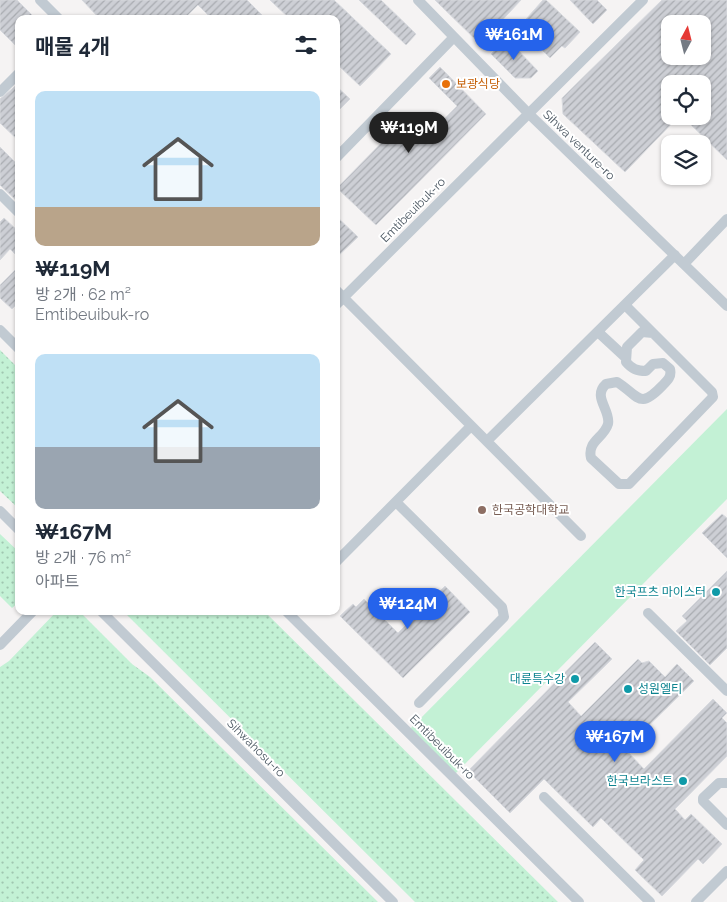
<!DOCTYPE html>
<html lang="ko">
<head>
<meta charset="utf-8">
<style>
	:root { --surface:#fff; --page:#f6f6f7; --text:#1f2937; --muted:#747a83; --accent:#2563eb }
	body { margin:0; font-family:Raleway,"Noto Sans KR",sans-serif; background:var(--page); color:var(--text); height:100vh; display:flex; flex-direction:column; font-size:19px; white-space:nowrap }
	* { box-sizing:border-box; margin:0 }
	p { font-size:16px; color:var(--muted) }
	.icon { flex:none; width:28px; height:28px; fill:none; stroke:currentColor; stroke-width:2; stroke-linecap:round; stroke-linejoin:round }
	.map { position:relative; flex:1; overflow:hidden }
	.details { position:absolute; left:15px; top:15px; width:325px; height:600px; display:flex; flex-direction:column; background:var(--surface); border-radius:10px; box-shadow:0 1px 4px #0004 }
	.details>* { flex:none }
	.needle { width:32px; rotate:7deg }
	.tools { position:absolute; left:661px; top:15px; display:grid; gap:10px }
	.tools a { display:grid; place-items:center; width:50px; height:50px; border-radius:10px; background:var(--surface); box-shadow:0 1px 4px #0004; font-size:25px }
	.price { position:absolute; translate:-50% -42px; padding:0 11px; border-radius:18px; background:var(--accent); color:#fff; font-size:16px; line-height:32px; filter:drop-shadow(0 1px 2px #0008) }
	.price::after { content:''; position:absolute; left:50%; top:30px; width:15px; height:11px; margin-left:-8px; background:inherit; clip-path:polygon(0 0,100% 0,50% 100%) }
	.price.selected { background:#222; color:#fff }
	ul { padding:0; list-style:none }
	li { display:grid; align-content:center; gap:10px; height:265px; padding:0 20px }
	li span { display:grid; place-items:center; height:155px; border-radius:10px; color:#555 }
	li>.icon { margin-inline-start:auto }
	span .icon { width:90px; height:90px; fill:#fffc; stroke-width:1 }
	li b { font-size:21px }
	h2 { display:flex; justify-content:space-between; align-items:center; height:60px; padding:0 20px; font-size:21px }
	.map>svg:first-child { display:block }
</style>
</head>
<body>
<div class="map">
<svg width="727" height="902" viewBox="0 0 727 902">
	<defs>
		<pattern id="grass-dots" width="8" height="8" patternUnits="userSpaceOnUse" patternTransform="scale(1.25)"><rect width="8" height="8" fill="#c3f1d5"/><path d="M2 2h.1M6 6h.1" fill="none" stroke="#a0c6b0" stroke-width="1.8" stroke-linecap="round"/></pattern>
		<pattern id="building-hatch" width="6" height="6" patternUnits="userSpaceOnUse" patternTransform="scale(1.25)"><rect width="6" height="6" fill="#cdcfd5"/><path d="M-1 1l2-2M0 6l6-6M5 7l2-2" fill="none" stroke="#a8abb0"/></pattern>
	</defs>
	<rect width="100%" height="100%" fill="#f5f3f3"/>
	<path fill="url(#grass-dots)" d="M0 350 19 369V509L0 491Z
		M0 534 19 552V602L12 608 0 596Z
		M57 611H79L132 664 150 677 378 902H0V667L9 661Z
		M123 611H264L558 902H415Z"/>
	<path fill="#c3f1d5" d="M727 409V499L453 776 408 731Z"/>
	<path fill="url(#building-hatch)" stroke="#d7d9de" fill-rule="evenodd" d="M0 0H17L36 19H19V49L0 30Z
		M82 0H247L266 19H212L198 5 184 19H100Z
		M270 0H334L391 54 360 86 336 63V19H290Z
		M359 0H381L416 34 406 45Z
		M435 0H521L480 44Z
		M543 0H546L580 32 565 48 562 46 550 58 519 27Z
		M570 0H597L607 10 593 24Z
		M662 0H727V160L682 116H702V84H670V116H679L625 172 563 114 562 98ZM670 24H702V56H670Z
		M507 39 538 71 531 78H515L491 54Z
		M440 67 486 114 376 225 337 188 411 113 431 133 457 106 429 78Z
		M19 83V141L0 123V99Z
		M336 86 350 99 336 113Z
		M0 147 19 166V203L0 185Z
		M336 216 358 237 336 258Z
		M4 218 19 232V258L10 249 0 260V222Z
		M19 266V302L12 309 0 298V285Z
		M722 514 727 518V558L702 533Z
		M727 571V648L710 665 676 631 687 621 682 616Z
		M445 586 470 612 403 678 340 616 353 604 356 607 364 599 398 633Z
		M595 642 612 659 568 702 581 716 638 659 642 663 649 661 665 677 677 664 694 681 625 749 644 769 713 699 727 713 722 718 727 723V756L675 809 685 820 691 814 722 844 703 864 698 859 662 896 635 870 644 860 601 818 593 827 544 779 510 813 468 771Z"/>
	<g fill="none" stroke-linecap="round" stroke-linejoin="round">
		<path stroke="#c1cad2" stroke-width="10" d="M40 0 59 19
			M418 0 528 113 727 306
			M0 92 19 73
			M336 158 454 37
			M0 194 19 213
			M684 264 727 219
			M336 290 581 536
			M336 305 643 0
			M625 305 712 392 713 397 629 484H619L591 458C587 441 604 438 608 424 611 410 592 397 606 384L617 382C639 396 639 410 662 386 667 381 672 377 670 369L663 363 653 364 646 371C637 371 632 369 626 362L627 347 642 332 653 333
			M0 330 19 349
			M598 332 625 357
			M487 441 675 255
			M396 502 502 607 504 617 419 703
			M0 511 19 530
			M336 562 471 426
			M101 611 393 902
			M286 611 579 902
			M648 613 727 691
			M0 645 33 611
			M727 783H719L703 798V801L727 825
			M544 797 650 902
			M696 902 727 871"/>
	</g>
	<circle fill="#e8710a" stroke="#fff" stroke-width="2" cx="446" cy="84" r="5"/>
	<circle fill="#8d6e63" stroke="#fff" stroke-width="2" cx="482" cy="510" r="5"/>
	<g fill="#0f9aa8" stroke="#fff" stroke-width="2">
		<circle cx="716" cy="592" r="5"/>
		<circle cx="575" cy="679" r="5"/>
		<circle cx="628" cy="689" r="5"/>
		<circle cx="683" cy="781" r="5"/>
	</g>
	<g text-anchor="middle" stroke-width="4" stroke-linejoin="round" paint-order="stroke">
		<g font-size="12" fill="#c56008" stroke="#fff" text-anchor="start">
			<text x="456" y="88">보광식당</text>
		</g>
		<g font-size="12" fill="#4a5661" stroke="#fff">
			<text transform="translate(579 145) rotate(44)" y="4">Sihwa venture-ro</text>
			<text transform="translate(413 210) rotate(-45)" y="4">Emtibeuibuk-ro</text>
			<text transform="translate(442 747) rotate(45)" y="4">Emtibeuibuk-ro</text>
			<text transform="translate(256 748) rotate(45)" y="4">Sihwahosu-ro</text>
		</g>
		<g font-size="12" fill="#785e54" stroke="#fff" text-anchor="start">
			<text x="492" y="514">한국공학대학교</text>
		</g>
		<g font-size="12" fill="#0d838f" stroke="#fff" text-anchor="end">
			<text x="706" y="596">한국프츠 마이스터</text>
			<text x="565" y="683">대륜특수강</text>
			<text x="638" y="693" text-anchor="start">성원엘티</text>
			<text x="673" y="785">한국브라스트</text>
		</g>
	</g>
</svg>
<div class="tools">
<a><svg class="needle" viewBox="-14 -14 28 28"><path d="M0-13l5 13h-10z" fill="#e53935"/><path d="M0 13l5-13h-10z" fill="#747a83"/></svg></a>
<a><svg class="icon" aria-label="locate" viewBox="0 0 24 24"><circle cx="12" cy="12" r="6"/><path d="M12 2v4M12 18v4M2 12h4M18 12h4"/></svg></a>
<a><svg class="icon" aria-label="layers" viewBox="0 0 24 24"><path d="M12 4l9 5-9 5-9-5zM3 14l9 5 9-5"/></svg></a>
</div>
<b class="price" style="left:514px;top:61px">₩161M</b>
<b class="price selected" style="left:409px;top:154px">₩119M</b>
<b class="price" style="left:408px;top:630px">₩124M</b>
<b class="price" style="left:615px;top:763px">₩167M</b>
<section class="details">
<h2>매물 4개<svg class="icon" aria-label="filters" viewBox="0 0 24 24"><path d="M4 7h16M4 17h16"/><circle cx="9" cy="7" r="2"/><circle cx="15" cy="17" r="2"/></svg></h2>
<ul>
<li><span style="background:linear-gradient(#bfe0f5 75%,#b9a48a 0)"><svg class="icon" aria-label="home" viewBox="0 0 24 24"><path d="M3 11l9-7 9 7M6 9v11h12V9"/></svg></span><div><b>₩119M</b><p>방 2개 · 62 m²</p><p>Emtibeuibuk-ro</p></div></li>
<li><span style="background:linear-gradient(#bfe0f5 60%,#9aa5b1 0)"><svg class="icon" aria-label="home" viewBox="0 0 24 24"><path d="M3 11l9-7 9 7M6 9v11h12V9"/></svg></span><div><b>₩167M</b><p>방 2개 · 76 m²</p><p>아파트</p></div></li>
</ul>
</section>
</div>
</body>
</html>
